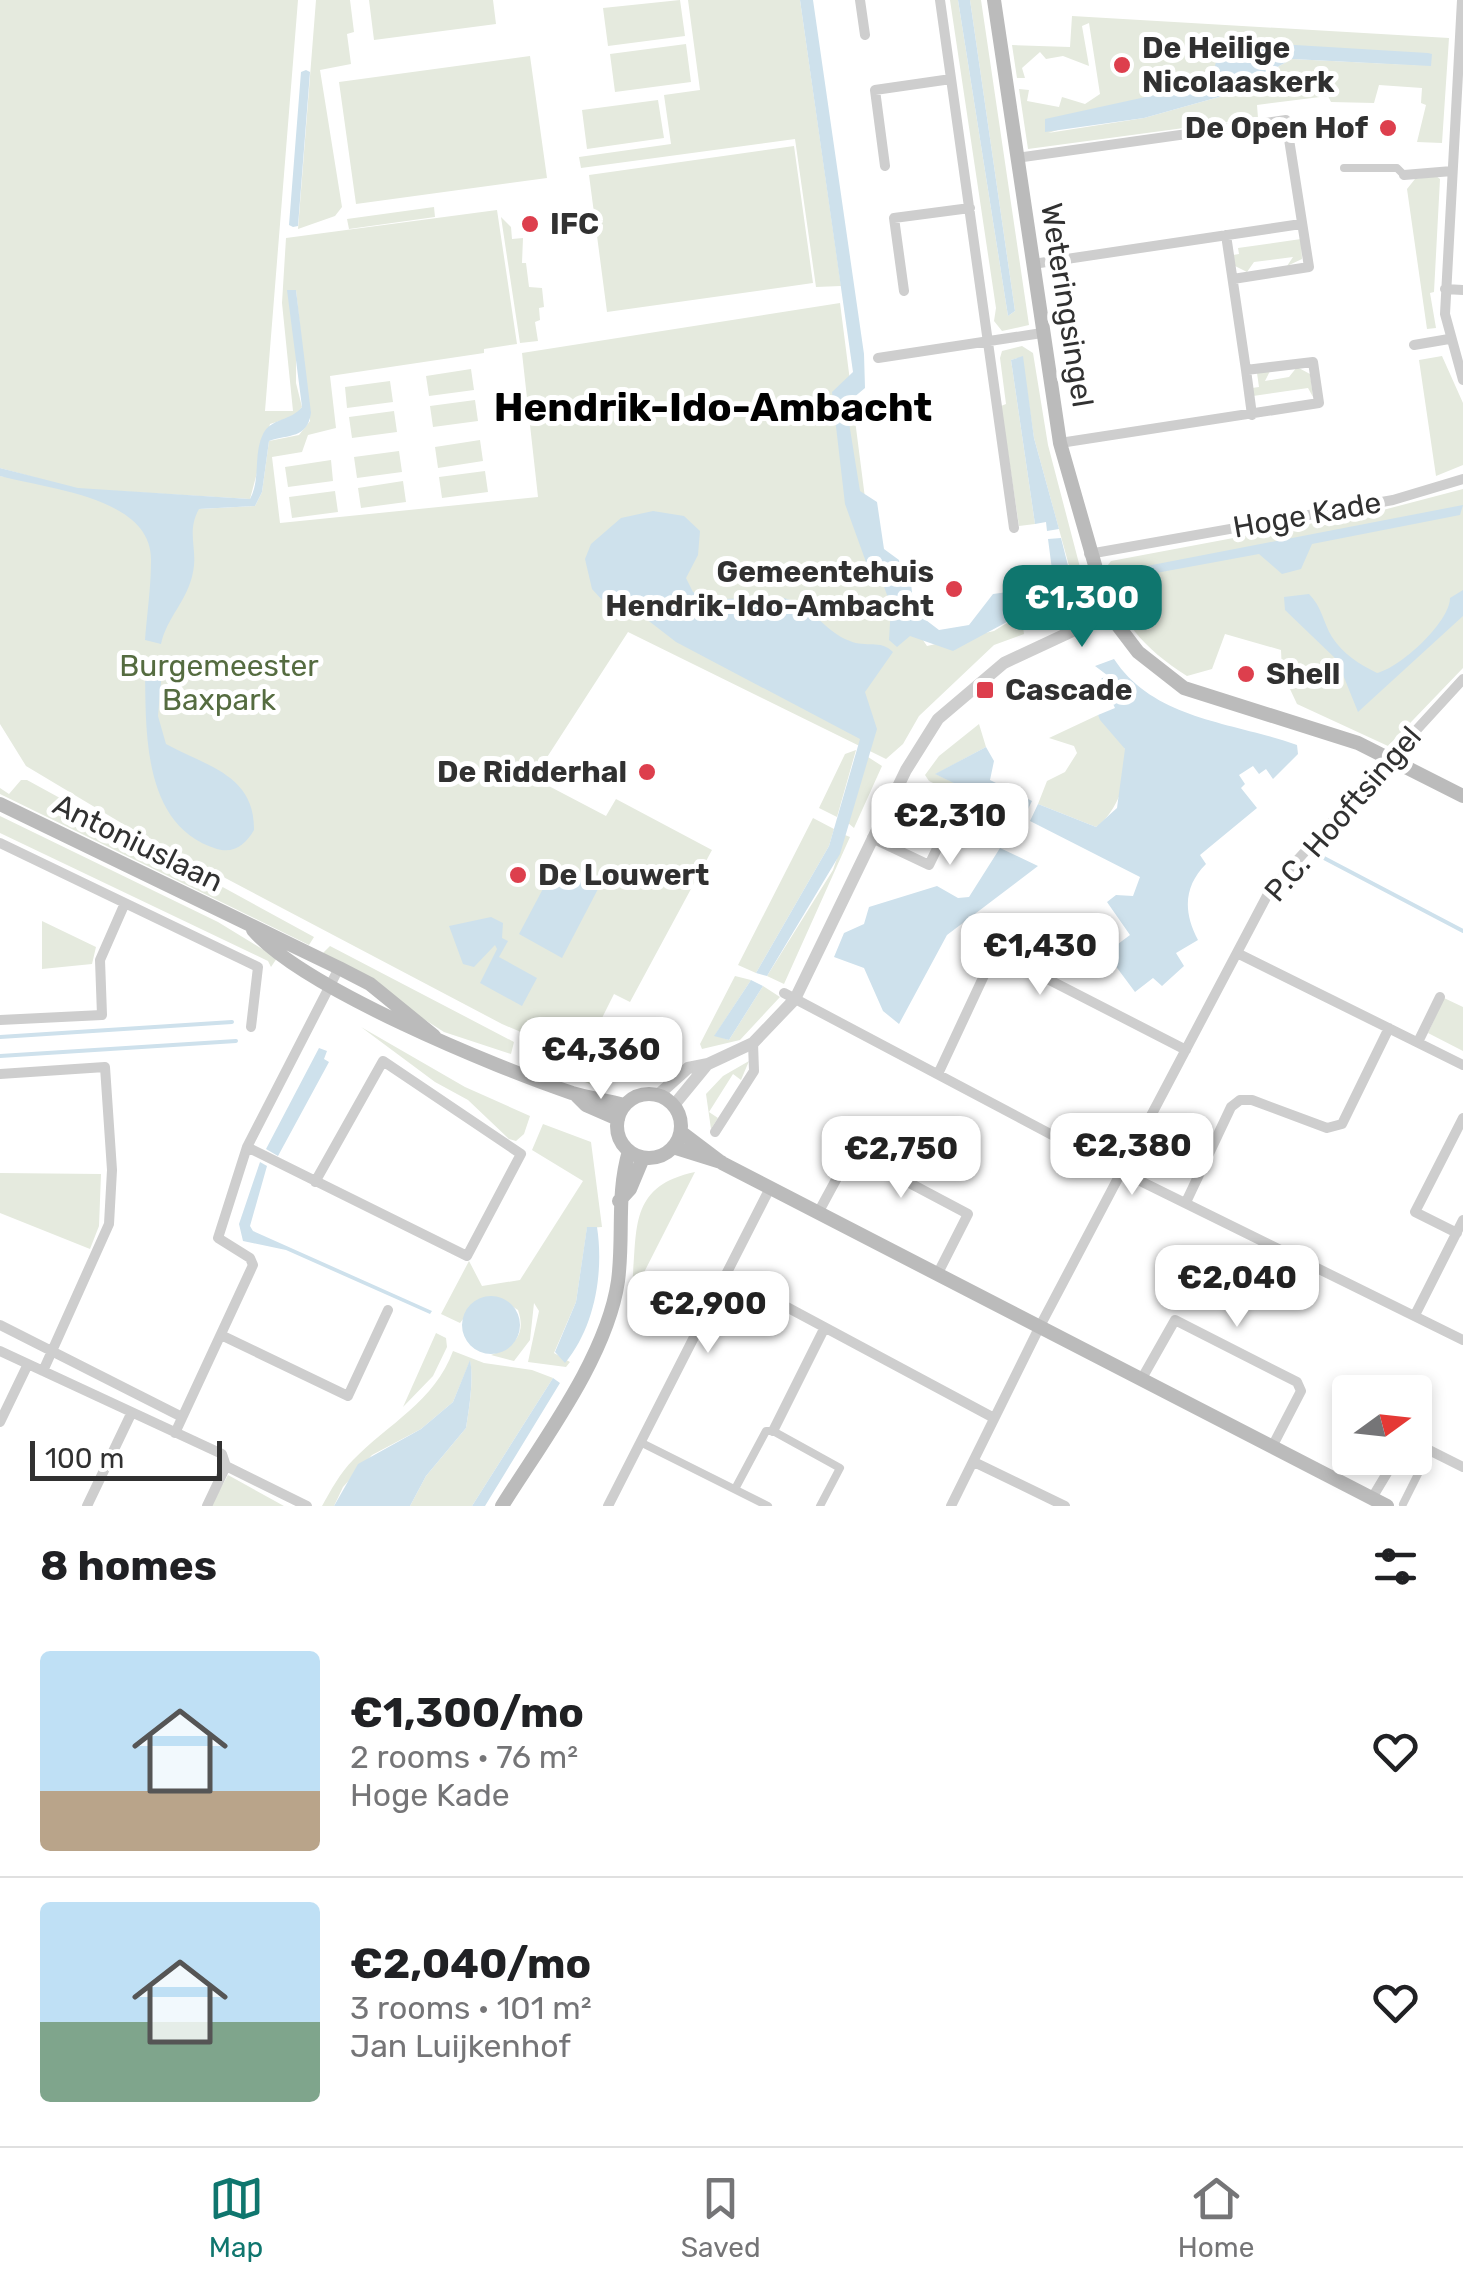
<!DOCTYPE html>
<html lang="en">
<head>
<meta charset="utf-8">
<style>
	:root { --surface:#fff; --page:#f2f2f2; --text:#202124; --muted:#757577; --line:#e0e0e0; --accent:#0f766e }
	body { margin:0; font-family:Rubik,sans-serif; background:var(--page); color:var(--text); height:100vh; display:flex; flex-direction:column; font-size:38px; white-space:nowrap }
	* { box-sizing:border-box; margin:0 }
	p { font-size:32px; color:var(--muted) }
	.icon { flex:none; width:55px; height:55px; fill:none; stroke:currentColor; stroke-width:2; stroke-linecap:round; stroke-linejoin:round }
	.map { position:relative; height:1506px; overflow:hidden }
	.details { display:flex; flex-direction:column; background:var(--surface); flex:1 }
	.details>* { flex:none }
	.needle { width:65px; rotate:75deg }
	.fabs { position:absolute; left:1332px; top:1375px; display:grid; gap:20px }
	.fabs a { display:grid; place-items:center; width:100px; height:100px; border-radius:10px; background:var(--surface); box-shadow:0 5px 15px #0003; font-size:50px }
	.scale { position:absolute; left:30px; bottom:25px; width:192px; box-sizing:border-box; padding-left:10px; border:5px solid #313131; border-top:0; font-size:28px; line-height:35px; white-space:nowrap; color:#313131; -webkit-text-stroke:8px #fff; paint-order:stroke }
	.price { position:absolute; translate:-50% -85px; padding:0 22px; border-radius:20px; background:#fff; color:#222; font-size:32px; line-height:65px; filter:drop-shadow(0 2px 5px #0008) }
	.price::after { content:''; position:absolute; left:50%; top:60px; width:30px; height:22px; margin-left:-15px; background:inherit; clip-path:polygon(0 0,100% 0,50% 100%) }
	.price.on { background:var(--accent); color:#fff }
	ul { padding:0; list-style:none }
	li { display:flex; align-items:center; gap:30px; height:250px; padding:0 40px }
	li+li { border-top:2px solid var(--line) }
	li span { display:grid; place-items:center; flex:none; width:280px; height:200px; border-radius:10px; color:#555 }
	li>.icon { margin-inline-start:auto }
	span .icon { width:120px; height:120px; fill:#fffc; stroke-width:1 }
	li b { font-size:42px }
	h2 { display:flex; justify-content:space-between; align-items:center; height:120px; padding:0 40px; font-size:42px }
	.tab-bar { display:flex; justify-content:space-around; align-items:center; height:140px; border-top:2px solid var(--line); background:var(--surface); font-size:28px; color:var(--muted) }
	.tab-bar a { display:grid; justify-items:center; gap:5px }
	.tab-bar .on { color:var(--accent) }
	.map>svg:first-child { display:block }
</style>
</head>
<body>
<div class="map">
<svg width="1463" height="1506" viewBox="0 0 1463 1506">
	<rect width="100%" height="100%" fill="#fff"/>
	<path fill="#e5eade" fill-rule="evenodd" d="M0 0H298L265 411H293L282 303 286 238 497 210 517 344 484 349V353L330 376 336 428 308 435 302 452 272 457 280 523 538 497 522 353 840 303 874 568 927 646 994 631 1018 616 1015 591H1018L1024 634 994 645 919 716 903 744 886 759 628 632 542 765 549 770 543 783 606 816 616 799 712 850 630 1002 614 994 602 1018 625 1023 615 1041 642 1056 636 1067 615 1072 502 1024 123 824 26 766 0 724V476L66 486 0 468ZM296 290 310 421 299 435 269 441 262 492 255 506 199 509 81 489 250 499 270 424 295 416 302 407 296 383Z
		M316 0H350L354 32 347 34 351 64 320 70 342 207 335 216 298 229Z
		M369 0H493L496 24 374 40Z
		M680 0 685 36 608 46 603 8Z
		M688 0H800L841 286 816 287 795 139 581 168 579 157 671 144 664 95 700 90Z
		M950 0H958L1008 316 1015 311 970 0H981L1029 325 1002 331 994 321 996 308Z
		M1072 16 1449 38 1442 143 1417 142 1426 105 1421 103 1422 88 1379 85 1374 103 1331 102 1328 96 1257 105 1258 118 1028 149 1019 89 1029 90 1027 101 1059 107 1062 97 1085 104 1100 94 1089 23 1082 26 1089 66 1063 56 1046 59 1040 52 1022 68 1025 78H1017L1012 45 1070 47ZM1218 54 1431 66 1292 59 1226 95 1144 118 1048 133 1205 84 1215 75Z
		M686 44 691 82 615 92 610 54Z
		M530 56 547 178 356 204 339 82Z
		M658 100 664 138 587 149 582 110Z
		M794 146 813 283 607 312 589 175Z
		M1436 176 1440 179 1434 292 1430 293 1436 328 1427 329 1407 189 1415 179Z
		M434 207 435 217 349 229 347 219Z
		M501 217 511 227 512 239 523 238 522 263H526L529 287 542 288 544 307 539 308 540 320 535 322 538 341 520 343Z
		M1301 239 1302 259 1287 266 1293 257 1254 262 1247 272 1235 266 1233 255 1239 254 1238 248Z
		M1022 346 1033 353 1048 445 1087 594 1079 611 1034 630 1028 590 1032 589 1036 612 1071 607 1077 595 1034 438 1022 357 1011 360 1035 524 1019 526 1001 406 1006 404 1000 358 1002 351Z
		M1442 356 1463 403V465L1436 476 1419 360Z
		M1297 367 1310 374 1313 397 1308 388 1253 396 1252 388 1259 387 1257 373 1270 371 1265 381 1289 377Z
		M471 369 474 390 429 396 426 376Z
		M390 381 393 402 347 408 345 387Z
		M475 400 478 421 433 427 430 406Z
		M394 411 397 432 352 438 349 417Z
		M480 440 483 461 438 468 435 447Z
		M399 451 402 472 357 478 354 457Z
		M331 460 333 481 288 487 285 467Z
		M485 471 488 492 442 498 439 477Z
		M403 481 406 502 361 508 358 488Z
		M1463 489V668L1388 746 1297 704 1282 672 1281 650 1225 634 1212 669 1187 676C1143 648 1119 620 1104 570L1111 561 1383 510Z
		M335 491 338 512 292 518 289 497Z
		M1098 715C1105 727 1120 734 1124 746 1133 772 1117 813 1096 827L1038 804 1047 781 1065 772 1077 753 1074 746 1049 738Z
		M979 724 986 747 936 774 1024 817 1023 822 1017 824 929 781 925 775 939 756Z
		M856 750 837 817 819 808 845 754Z
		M868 757 882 766 854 828 848 823Z
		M21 780H27L314 937 309 945 0 794V788L9 794Z
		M0 816 218 922 277 958 271 967 268 961 0 833Z
		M813 818 834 829 829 846 756 973 738 965Z
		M845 835 850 837 784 984 767 976 833 870Z
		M42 921 96 947 92 964 42 969Z
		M330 946 514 1042 511 1054 444 1032 322 954Z
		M735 976 751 980 715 1035 729 1040 763 986 780 997 740 1040 702 1049 700 1044Z
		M1444 998 1463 1007V1051L1428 1033Z
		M361 1027 465 1087 530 1116 524 1134 516 1141 509 1139 468 1100 435 1082Z
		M523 1047 603 1079 599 1088 522 1055Z
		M749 1061 741 1080 733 1074 709 1112 718 1118 711 1129 706 1094 723 1076Z
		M543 1124 591 1142 602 1227 587 1228 576 1302 554 1353 570 1362 566 1367 528 1362 539 1311 534 1303 530 1340 514 1361 491 1355C513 1346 527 1336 518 1310L499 1298 477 1301 460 1323 441 1314 469 1261 482 1286 520 1280 583 1181 532 1150Z
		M695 1172 629 1302C642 1242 619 1188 695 1172Z
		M0 1173 101 1174 99 1226 90 1249 0 1213Z
		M436 1333 446 1338 447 1347 433 1376 403 1407Z
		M453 1351 484 1363 532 1370 553 1378 472 1506H410L426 1476 466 1428C469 1409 474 1380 470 1361L453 1402 421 1429 372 1455 343 1487 334 1506H322C331 1490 340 1473 353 1460 388 1424 435 1401 453 1351Z
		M228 1475 284 1506H211Z"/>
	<path fill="#cee1ec" d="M800 0H813L864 354 865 388 846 404 860 491 877 502 884 549 899 560 901 575 911 583 914 611 939 630 969 625 993 594 1015 591 1018 616 953 651 910 636 897 647 889 640 891 606 879 573 866 562 845 504 832 392 853 372Z
		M958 0H970L1015 311 1008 316Z
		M1228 41 1428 53 1432 54 1431 66 1292 59 1226 95 1144 118 1045 132V119L1205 84C1220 72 1212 50 1228 41Z
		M306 70 310 72 298 226 293 227 289 225 301 72Z
		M287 290H296L311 413C307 439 289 434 269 441L262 492 255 506 199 509C186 532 198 549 193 572 188 600 167 617 161 644L145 640C147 614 151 587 151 561 153 497 47 489 0 476V468L78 488 250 499C261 479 253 454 263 434 271 418 291 421 302 407Z
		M1023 356 1034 438 1059 529 1047 531 1046 522 1035 524 1011 360Z
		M1463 505 1460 515 1312 544 1301 569 1282 574 1259 554 1129 578 1126 570Z
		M653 511 684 516 700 531 698 555 686 578 693 592C721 606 749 594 778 597 811 601 822 631 850 641 866 648 880 639 893 652L865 692 877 729 840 854 767 976 756 973 829 846 860 739 676 642 645 618 603 601 592 589 585 559 591 544 621 518Z
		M1061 538 1077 601 1066 609 1036 612 1032 589 1054 585 1048 539Z
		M1463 590V616L1358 712 1337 660 1285 610 1284 597 1309 594C1322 607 1323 622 1332 637 1343 654 1359 664 1377 673 1400 668 1450 622 1450 598Z
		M1114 659C1154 720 1233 722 1297 745L1298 754 1273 779 1266 769 1259 774 1253 766 1239 775 1245 784 1241 788 1257 808 1200 855 1206 864C1185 885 1182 910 1198 940L1176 953 1184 966 1162 986 1153 978 1135 992 1106 953 1130 935 1107 902 1116 895 1133 896 1140 877 1030 821 1038 804 1096 827 1117 808 1125 749 1100 720 1098 715 1115 708 1101 679 1107 675 1095 666Z
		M145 669 162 670 158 716 166 744C205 766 255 774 254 830 246 844 234 854 217 849 142 826 146 732 145 669Z
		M986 747 994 761 990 780 1032 801 1024 817 935 774Z
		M1000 848 1038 866 947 935 899 1024 883 1011 864 968 834 957 844 933 864 924 869 907 937 886 958 898 969 897Z
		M555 866 598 889 562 958 519 934Z
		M491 917 503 923 502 938 508 941 499 957 537 978 522 1006 480 983 497 949 495 945 474 967 463 964 449 926Z
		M751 980 763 986 729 1040 714 1036Z
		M319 1048 327 1051 324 1059 329 1062 278 1156 266 1149Z
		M260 1162 267 1166 250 1226 253 1231 432 1311 430 1314 286 1250 243 1241 239 1224Z
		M587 1227H597C604 1272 595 1327 565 1363L555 1352 576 1302Z
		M462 1325a29 29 0 1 1 58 0a29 29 0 1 1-58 0Z
		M470 1360C474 1379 469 1409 466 1428L426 1476 410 1506H334L358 1464 421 1429 453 1402Z
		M553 1378 560 1383 485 1506H472Z"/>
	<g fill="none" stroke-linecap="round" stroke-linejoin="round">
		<path stroke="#cee1ec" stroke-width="4" d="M1324 858 1463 931
			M0 1037 232 1022
			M0 1056 236 1041"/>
		<path stroke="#cecece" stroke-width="8" d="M1344 168H1397L1404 175
			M640 1442 768 1506
			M735 1489 766 1431H773L840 1468 820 1506
			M1403 1504 1430 1450"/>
		<path stroke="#cecece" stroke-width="10" d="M860 0 865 35
			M940 0 1014 528
			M1462 0 1445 314 1463 380
			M1016 158 1286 120 1309 267 1233 279
			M885 166 875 90 951 79
			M1404 175 1452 171
			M1033 264 1301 224
			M1445 289 1463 290
			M904 291 894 218 970 208
			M1414 345 1449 339
			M878 358 1042 333
			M1246 370 1252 415
			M1060 443 1319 403 1313 362 1246 370 1226 235
			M1089 554 1393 500 1463 479
			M872 838 929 865 955 812 964 807 1011 832H1020
			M0 843 258 967 251 1027
			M1237 953 1463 1065
			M784 993 1122 1172 1463 1340
			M0 1020 102 1015 100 960 125 903
			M1418 1042 1440 997
			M0 1074 105 1067 112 1170 109 1224 43 1371
			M938 1074 995 952 1186 1050
			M715 1132 754 1071 753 1043
			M247 1147 467 1256 521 1154 383 1061 315 1182
			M1187 1200 1231 1107 1240 1100H1252L1327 1128 1342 1124 1389 1028
			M818 1213 851 1152 968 1214 937 1275
			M1457 1233 1415 1212 1463 1118
			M727 1275 994 1418
			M1415 1315 1463 1220
			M0 1325 182 1417
			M221 1335 348 1396 388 1310
			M0 1351 222 1454 226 1466
			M1141 1380 1175 1320 1297 1382 1301 1391 1272 1447
			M0 1422 28 1364
			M773 1431 824 1329
			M175 1433 253 1265 250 1258 218 1238 247 1147 339 968
			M1415 1443 1463 1467
			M974 1462 1065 1506
			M1372 1498 1396 1458
			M87 1506 131 1414
			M207 1506 226 1466 307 1506
			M608 1506 770 1188
			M951 1506 1039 1328 1270 890 1463 679"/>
		<path stroke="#cecece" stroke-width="12" d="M658 1095 688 1068 708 1064 753 1043 795 999 906 770 938 719 1004 663 1109 614
			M674 1105 706 1066"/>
		<path stroke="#bbb" stroke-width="14" d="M994 0 1060 443 1109 614 1138 652 1184 688 1358 743 1463 796
			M0 804 339 968 370 984 434 1036
			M253 930C303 988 495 1067 572 1093 589 1098 607 1100 624 1105
			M617 1126a32 32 0 1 1 64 0a32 32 0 1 1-64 0Z
			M576 1095 586 1105 618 1119
			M681 1132 722 1163 1387 1506
			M673 1147 721 1162
			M619 1201 630 1189 643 1158
			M502 1506C542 1442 607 1357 618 1281 624 1236 616 1195 629 1151"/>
	</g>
	<g fill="#dd3f4d" stroke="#fff" stroke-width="4">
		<circle cx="1122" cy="65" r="10"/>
		<circle cx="1388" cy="128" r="10"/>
		<circle cx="530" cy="224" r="10"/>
		<circle cx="954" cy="589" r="10"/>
		<circle cx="1246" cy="674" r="10"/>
		<rect x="975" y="680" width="20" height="20" rx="5"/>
		<circle cx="647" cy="772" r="10"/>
		<circle cx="518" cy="875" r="10"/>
	</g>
	<g text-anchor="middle" stroke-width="10" stroke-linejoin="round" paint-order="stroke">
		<g font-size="30" font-weight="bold" fill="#313131" stroke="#fff" text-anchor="start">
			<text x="1142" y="58">De Heilige<tspan x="1142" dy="34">Nicolaaskerk</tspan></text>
			<text x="1368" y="138" text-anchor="end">De Open Hof</text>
			<text x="550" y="234">IFC</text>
			<text x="934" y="582" text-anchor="end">Gemeentehuis<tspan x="934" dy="34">Hendrik-Ido-Ambacht</tspan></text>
			<text x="1266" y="684">Shell</text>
			<text x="1005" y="700">Cascade</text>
			<text x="627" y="782" text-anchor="end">De Ridderhal</text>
			<text x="538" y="885">De Louwert</text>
		</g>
		<g font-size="30" fill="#313131" stroke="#fff">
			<text transform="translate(1067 305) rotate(81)" y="10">Weteringsingel</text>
			<text transform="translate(1307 515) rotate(-10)" y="10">Hoge Kade</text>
			<text transform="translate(1343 814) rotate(-49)" y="10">P.C. Hooftsingel</text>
			<text transform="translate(138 843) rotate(26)" y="10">Antoniuslaan</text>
		</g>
		<g font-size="30" fill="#556c40" stroke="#fff">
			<text x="219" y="676">Burgemeester<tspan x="219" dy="34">Baxpark</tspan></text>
		</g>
		<g font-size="40" font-weight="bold" fill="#000" stroke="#fff">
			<text x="713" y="421">Hendrik-Ido-Ambacht</text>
		</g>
	</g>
</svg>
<div class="fabs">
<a><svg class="needle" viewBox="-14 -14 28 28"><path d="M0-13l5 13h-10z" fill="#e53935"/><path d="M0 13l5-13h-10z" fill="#757577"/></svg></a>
</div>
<div class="scale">100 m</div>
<b class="price on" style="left:1082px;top:650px">€1,300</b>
<b class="price" style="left:950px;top:868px">€2,310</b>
<b class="price" style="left:1040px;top:998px">€1,430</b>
<b class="price" style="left:601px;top:1102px">€4,360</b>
<b class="price" style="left:1132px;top:1198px">€2,380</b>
<b class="price" style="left:901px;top:1201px">€2,750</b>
<b class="price" style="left:1237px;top:1330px">€2,040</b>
<b class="price" style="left:708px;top:1356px">€2,900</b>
</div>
<section class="details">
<h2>8 homes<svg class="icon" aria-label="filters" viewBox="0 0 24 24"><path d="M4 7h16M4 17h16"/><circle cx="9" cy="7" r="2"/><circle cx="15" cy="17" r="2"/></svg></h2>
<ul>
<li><span style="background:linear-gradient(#bfe0f5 70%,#b9a48a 0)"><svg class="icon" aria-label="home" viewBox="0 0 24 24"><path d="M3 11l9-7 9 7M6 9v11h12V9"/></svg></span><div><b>€1,300/mo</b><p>2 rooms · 76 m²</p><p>Hoge Kade</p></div><svg class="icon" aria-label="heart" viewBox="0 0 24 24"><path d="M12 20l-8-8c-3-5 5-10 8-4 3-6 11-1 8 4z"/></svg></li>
<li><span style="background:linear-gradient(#bfe0f5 60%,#7fa58c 0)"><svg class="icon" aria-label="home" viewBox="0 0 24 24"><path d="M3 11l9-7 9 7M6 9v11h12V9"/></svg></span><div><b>€2,040/mo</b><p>3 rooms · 101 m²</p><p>Jan Luijkenhof</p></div><svg class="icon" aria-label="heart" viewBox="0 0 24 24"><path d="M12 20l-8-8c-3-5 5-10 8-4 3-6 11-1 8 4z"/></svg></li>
</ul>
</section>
<nav class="tab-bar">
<a class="on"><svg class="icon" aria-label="map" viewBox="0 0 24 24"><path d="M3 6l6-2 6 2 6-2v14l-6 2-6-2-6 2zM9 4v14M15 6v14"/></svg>Map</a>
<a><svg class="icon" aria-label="saved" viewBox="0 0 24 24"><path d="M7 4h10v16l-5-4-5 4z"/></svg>Saved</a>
<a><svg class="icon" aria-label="home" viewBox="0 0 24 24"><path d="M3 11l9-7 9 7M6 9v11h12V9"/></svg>Home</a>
</nav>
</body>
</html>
